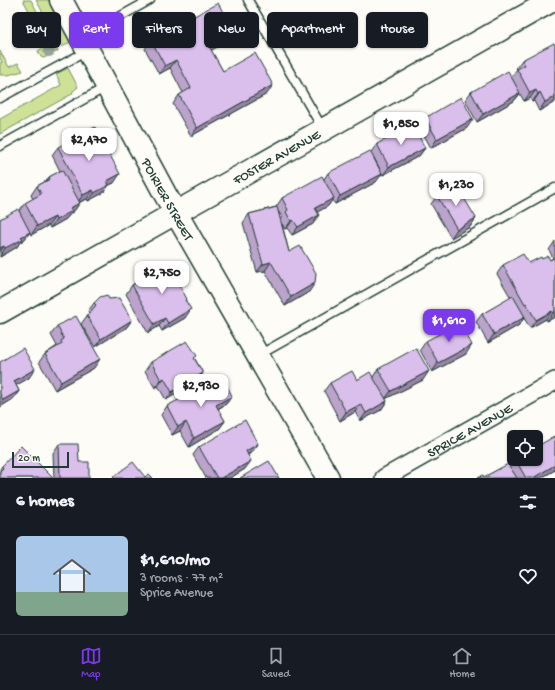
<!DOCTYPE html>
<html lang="en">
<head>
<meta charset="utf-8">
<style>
	:root { --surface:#171b24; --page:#242831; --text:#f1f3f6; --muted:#9ea1a6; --line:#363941; --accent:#7c3aed }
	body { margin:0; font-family:"Gochi Hand",sans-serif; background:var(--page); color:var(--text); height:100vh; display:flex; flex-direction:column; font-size:15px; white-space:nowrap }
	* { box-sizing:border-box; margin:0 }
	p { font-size:13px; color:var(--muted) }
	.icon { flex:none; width:22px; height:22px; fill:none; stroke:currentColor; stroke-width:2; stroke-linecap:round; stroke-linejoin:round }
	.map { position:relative; height:478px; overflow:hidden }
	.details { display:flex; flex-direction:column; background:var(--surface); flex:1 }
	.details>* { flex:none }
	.top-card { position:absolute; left:12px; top:12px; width:531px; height:36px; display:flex; gap:8px }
	.fabs { position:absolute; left:507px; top:430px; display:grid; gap:8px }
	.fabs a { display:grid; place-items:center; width:36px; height:36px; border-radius:6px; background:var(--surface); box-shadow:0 1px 3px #0004; font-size:20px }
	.scale { position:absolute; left:12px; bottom:10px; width:57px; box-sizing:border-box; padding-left:4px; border:2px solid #1f3d34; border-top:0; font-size:11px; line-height:14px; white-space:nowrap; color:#1f3d34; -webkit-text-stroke:3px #fdfcf7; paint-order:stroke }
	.price { position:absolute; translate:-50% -34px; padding:0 9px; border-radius:8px; background:#fff; color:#222; font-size:13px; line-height:26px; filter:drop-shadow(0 1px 2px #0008) }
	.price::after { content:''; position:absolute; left:50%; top:24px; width:12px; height:9px; margin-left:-6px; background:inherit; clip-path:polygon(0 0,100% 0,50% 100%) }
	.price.selected { background:var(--accent); color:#fff }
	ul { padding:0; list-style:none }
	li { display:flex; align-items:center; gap:12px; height:100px; padding:0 16px }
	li+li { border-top:1px solid var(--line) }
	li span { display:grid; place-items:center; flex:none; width:112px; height:80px; border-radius:6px; color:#555 }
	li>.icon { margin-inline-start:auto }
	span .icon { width:48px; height:48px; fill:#fffc; stroke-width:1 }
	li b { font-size:17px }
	h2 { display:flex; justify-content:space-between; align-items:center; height:48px; padding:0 16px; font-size:17px }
	.pill { padding:0 14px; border-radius:6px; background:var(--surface); box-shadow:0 1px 3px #0004; font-size:14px; line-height:36px }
	.pill.selected { background:var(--accent); color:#fff }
	.dock { display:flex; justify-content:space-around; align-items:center; height:56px; border-top:1px solid var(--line); background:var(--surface); font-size:11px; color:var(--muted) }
	.dock a { display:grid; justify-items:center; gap:2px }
	.dock .selected { color:var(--accent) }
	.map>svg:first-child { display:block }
</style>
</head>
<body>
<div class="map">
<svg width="555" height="478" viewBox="0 0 555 478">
	<rect width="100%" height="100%" fill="#fdfcf7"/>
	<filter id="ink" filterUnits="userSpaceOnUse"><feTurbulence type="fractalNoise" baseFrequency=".025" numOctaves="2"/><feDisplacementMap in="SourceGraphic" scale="8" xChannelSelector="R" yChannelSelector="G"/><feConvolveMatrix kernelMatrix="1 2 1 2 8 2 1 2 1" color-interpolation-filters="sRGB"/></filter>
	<g filter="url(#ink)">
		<path fill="#cee196" stroke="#768f65" d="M23 0H31L58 51 44 58 41 57 38 51 48 45Z
			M36 0H49L70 42 62 47Z
			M0 51 9 67 18 63 23 71 8 75H0V63L2 62 0 58Z
			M68 68 78 87 73 91 72 94 0 134V119L61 85 56 74Z"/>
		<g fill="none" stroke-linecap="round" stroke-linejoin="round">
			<defs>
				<path id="lane" d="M248 0 323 129
					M83 37 150 0
					M0 98 87 51
					M0 146 106 87
					M259 355 555 188"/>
				<g id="street">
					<path id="s1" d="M384 478 555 381"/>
				</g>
				<g id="secondary">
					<path id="s2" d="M61 0 165 194 328 478"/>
					<path id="s3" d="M0 312 553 0"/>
				</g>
			</defs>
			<use href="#lane" stroke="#1f3d34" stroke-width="11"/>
			<use href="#street" stroke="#1f3d34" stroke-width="20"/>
			<use href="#secondary" stroke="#1f3d34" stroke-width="25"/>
			<use href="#lane" stroke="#fdfcf7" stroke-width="8"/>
			<use href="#street" stroke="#fdfcf7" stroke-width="17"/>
			<use href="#secondary" stroke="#fdfcf7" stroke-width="22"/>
		</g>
		<circle fill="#96a597" cx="49" cy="51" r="6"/>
		<path fill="#bba3cb" stroke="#1f3d34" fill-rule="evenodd" d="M151 40 228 41 211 50 223 71 267 94 191 136 173 104 179 95 183 93 170 68 159 74 145 49Z
			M555 46V102L539 111 534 101 532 102 530 98 524 101 520 94 514 101 477 122 465 100 471 92 511 77 517 69 516 68 522 60Z
			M425 118 467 128 431 148 419 126Z
			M377 144 425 148 419 156 383 175 371 152Z
			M58 147 114 183 109 185 103 193 88 201 87 199 80 202 74 211 71 213 66 219 50 228 49 225 31 235 30 232 24 240 20 242 17 247 0 257V219L19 211 25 203 33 199 31 195 37 186 46 181 49 177 60 171 52 155Z
			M328 173 376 182 335 204 332 200 328 206 317 212 313 224 292 235 287 228 285 229 282 224 289 252 309 292 285 306 265 271 257 272 243 223 249 214 276 207 282 198 324 179ZM278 211 282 217 280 219Z
			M437 196 476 218 470 227 451 238 431 204Z
			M555 241V317L547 321 546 319 530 328 524 318 519 325 488 343 476 322 482 314 511 298 497 274 503 265 529 263 542 259 550 260 553 258 549 250Z
			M157 271 187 299 186 300 185 318 162 331 159 326 148 333 126 294 132 285 140 281 145 274Z
			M109 299 132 320 126 328 95 347 81 324 89 313 88 311 94 303Z
			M57 326 94 368 55 390 39 362 45 354 57 346 51 335Z
			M426 341 466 354 432 372 420 350Z
			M195 359 203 373 197 381 166 400 158 386 155 388 145 371 151 362Z
			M0 362 29 378 16 385 19 391 13 399 0 407Z
			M378 369 423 380 385 399 387 401 381 410 360 421 355 412 340 421 324 391 330 383 357 380 373 377Z
			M207 387 232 396 226 404 218 409 225 421 219 429 189 447 180 431 172 435 161 415 167 406Z
			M555 436V470L541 478H478L484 477 509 464 514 456V459H536Z
			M59 444 79 462 89 478H54L53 453Z
			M258 444 252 452 248 455 245 469 230 478H206L193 455 199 447Z
			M2 466 53 478H0V469Z"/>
		<path fill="#9985a5" stroke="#1f3d34" d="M234 32 228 41 203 55 209 46Z
			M176 60 170 68 159 74 165 66Z
			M273 85 267 94 191 136 197 128Z
			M536 90 530 98 524 101 530 93Z
			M540 92 534 101 532 102 538 94Z
			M520 93 514 101 477 122 483 114Z
			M555 97V102L539 111 545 102Z
			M473 119 467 128 431 148 437 139Z
			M425 148 419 156 383 175 389 167Z
			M120 174 114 183 109 185 103 193 88 201 94 193 107 181Z
			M382 174 376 182 335 204 340 196Z
			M93 190 87 199 77 203 83 195Z
			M334 198 328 206 309 217 315 208Z
			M80 203 74 211 71 213 66 219 50 228 56 220 70 208Z
			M319 215 313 224 292 235 298 227Z
			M55 217 49 225 31 235 37 226Z
			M476 218 470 227 451 238 457 229Z
			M293 220 287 228 285 229 291 221Z
			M30 232 24 240 20 242 17 247 0 257 5 248 21 237Z
			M4 246 0 252V248Z
			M271 262 265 271 257 272 263 264Z
			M315 283 309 292 285 306 291 297Z
			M191 309 185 318 162 331 168 323Z
			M552 311 546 319 530 328 536 320Z
			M555 311V317L547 321 553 313Z
			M525 317 519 325 488 343 494 334Z
			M165 318 159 326 148 333 154 324Z
			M132 320 126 328 95 347 101 339Z
			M472 345 466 354 432 372 438 363Z
			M100 359 94 368 55 390 61 382Z
			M35 369 29 378 8 390 14 381Z
			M429 371 423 380 385 399 391 391Z
			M203 373 197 381 166 400 172 392Z
			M164 378 158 386 155 388 161 380Z
			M19 391 13 399 0 407V404L3 400Z
			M232 396 226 404 210 413 216 405Z
			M387 401 381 410 360 421 366 413Z
			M361 404 355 412 340 421 346 412Z
			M225 421 219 429 189 447 194 438Z
			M186 422 180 431 172 435 178 427Z
			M258 444 252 452 240 459 246 451Z
			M251 461 245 469 230 478H221Z
			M555 465V470L541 478H533Z"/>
		<path fill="#dabeec" stroke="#1f3d34" d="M218 3 234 32 209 46 223 71 255 53 273 85 197 128 179 95 191 88 176 60 165 66 151 40Z
			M554 43 555 46V97L545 102 540 92 538 94 536 90 530 93 517 69 525 65 522 60Z
			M508 71 520 93 483 114 471 92Z
			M461 97 473 119 437 139 425 118Z
			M413 125 425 148 389 167 377 144Z
			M95 127 120 174 107 181 109 185 94 193 93 190 83 195 58 147Z
			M370 151 382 174 340 196 328 173Z
			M62 170 80 203 70 208 72 211 56 220 55 217 37 226 25 203 41 194 37 186 50 179 49 177Z
			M322 176 334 198 315 208 319 215 298 227 293 220 291 221 286 212 288 210 282 198Z
			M456 185 476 218 457 229 437 196Z
			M277 207 289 252 300 246 316 273 315 283 291 297 271 262 263 264 249 214Z
			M18 209 30 232 21 237 23 239 5 248 4 246 0 248V219Z
			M523 254 529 263 541 257 542 259 548 256 550 260 554 258 555 260V311L553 313 552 311 536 320 526 303 525 304 503 265Z
			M168 265 187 299 185 300 191 309 168 323 165 318 154 324 132 285 147 277 145 274 155 268 157 271Z
			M107 295 109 299 119 298 132 320 101 339 87 316 96 305 94 303 100 297Z
			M513 296 525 317 494 334 482 314Z
			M76 316 100 359 61 382 45 354 62 344 61 341 64 339 57 326Z
			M460 323 472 345 438 363 426 341Z
			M187 341 197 356 194 358 203 373 172 392 164 378 161 380 151 362Z
			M23 348 35 369 14 381 19 391 3 400 0 394V362Z
			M416 348 429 371 391 391 378 369Z
			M352 371 357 380 370 372 387 401 366 413 361 404 346 412 330 383Z
			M223 378 232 396 216 405 225 421 194 438 186 422 178 427 167 406 206 385 207 387Z
			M245 420 258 444 246 451 251 461 221 478H217L199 447Z
			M555 436V465L533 478H526L515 459H536V447Z
			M59 444H78L79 462H89V478H60Z
			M21 446 53 478H0V471L3 468 2 466Z
			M269 461 279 478H240Z
			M133 462 145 477 149 474 153 478H114L113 477Z
			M508 464 517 478H478L483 475 484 477Z"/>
	</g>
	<g text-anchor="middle" stroke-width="3" stroke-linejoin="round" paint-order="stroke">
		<g font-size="14" fill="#1f3d34" stroke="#fdfcf7">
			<text dy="5" stroke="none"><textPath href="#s3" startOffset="317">FOSTER AVENUE</textPath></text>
			<text dy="5" stroke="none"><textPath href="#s2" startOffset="226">POIRIER STREET</textPath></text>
			<text dy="5" stroke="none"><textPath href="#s1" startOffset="98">SPRICE AVENUE</textPath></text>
		</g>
	</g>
</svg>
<div class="fabs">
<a><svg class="icon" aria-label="locate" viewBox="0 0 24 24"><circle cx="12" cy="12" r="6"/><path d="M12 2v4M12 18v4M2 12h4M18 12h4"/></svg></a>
</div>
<div class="scale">20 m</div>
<b class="price" style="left:401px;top:146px">$1,850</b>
<b class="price" style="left:89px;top:162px">$2,470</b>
<b class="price" style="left:456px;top:207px">$1,230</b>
<b class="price" style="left:162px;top:295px">$2,750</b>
<b class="price selected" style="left:449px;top:343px">$1,610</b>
<b class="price" style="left:201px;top:408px">$2,930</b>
<div class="top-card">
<a class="pill">Buy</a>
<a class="pill selected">Rent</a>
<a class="pill">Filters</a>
<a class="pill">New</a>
<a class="pill">Apartment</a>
<a class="pill">House</a>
</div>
</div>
<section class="details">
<h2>6 homes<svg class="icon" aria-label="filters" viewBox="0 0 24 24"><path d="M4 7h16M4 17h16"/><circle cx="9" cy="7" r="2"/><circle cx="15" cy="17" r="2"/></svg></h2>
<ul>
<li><span style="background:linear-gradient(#a9c7e8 70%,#7fa58c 0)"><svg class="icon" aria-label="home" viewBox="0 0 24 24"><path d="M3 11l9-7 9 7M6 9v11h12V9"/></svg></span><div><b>$1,610/mo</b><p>3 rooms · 77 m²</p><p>Sprice Avenue</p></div><svg class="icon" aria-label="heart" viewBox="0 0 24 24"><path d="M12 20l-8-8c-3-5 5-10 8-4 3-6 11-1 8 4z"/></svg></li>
</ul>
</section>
<nav class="dock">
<a class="selected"><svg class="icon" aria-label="map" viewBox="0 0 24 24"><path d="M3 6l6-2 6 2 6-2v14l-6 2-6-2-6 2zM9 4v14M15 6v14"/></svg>Map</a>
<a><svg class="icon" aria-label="saved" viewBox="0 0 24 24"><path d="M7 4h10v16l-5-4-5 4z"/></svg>Saved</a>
<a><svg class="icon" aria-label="home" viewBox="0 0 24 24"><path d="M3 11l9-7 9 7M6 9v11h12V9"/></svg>Home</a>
</nav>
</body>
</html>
